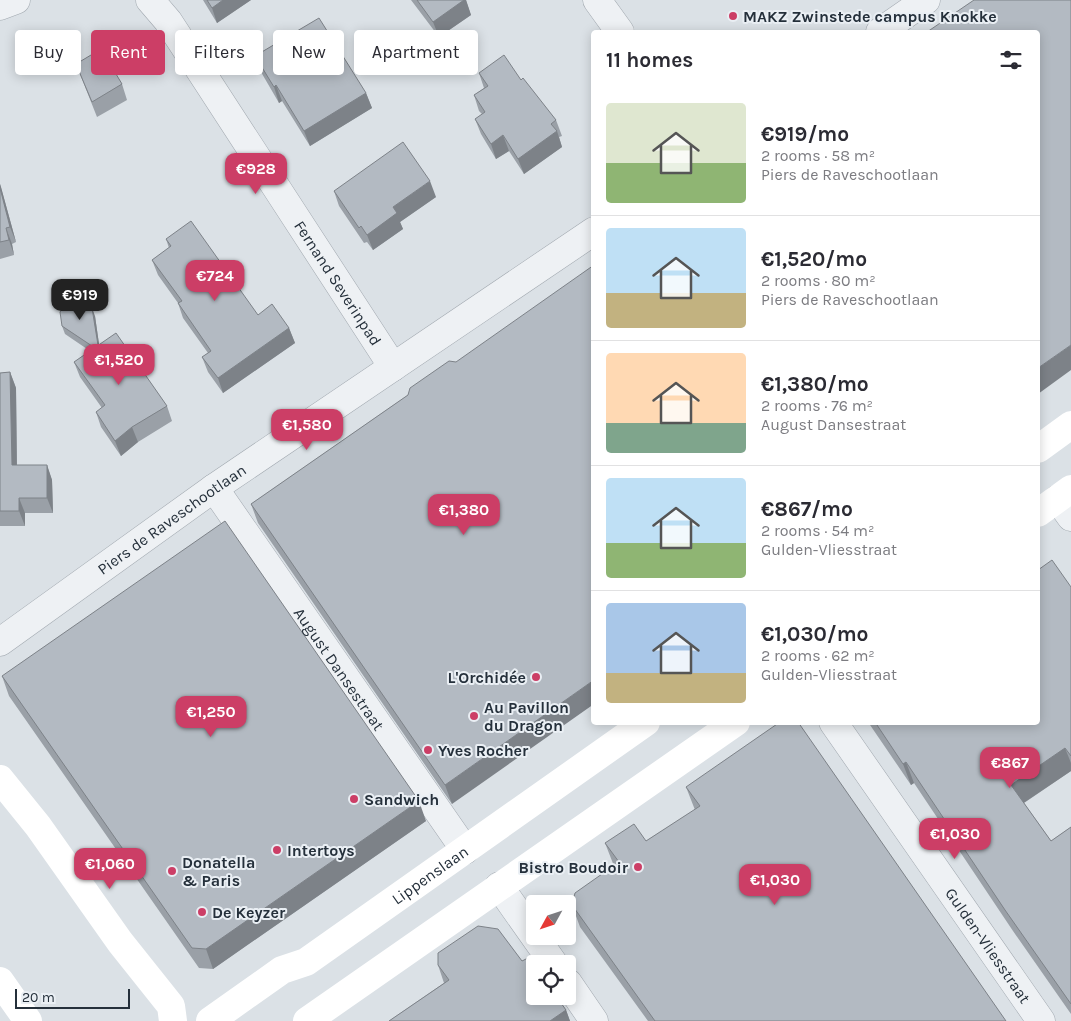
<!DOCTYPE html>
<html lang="en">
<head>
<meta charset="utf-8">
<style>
	:root { --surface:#fff; --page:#f2f2f3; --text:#2b2b33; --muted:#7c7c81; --line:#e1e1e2; --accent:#cc3e66 }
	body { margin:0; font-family:Karla,sans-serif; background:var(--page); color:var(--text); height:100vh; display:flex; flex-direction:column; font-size:19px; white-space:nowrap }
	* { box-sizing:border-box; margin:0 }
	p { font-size:16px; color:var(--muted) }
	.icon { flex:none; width:28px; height:28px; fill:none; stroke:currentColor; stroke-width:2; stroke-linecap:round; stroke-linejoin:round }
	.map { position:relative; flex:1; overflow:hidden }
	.sheet { position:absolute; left:591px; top:30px; width:449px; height:695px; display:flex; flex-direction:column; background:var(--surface); border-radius:5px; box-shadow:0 2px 12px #0003 }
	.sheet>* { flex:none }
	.hud { position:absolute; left:15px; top:30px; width:475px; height:45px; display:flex; gap:10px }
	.needle { width:32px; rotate:230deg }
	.buttons { position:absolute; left:526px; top:895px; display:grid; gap:10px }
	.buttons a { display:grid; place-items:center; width:50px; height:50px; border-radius:5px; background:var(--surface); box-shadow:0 2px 12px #0003; font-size:25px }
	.scale { position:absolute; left:15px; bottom:12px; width:115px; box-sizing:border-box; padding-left:5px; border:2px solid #25303b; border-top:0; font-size:14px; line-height:18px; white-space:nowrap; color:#25303b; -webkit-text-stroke:4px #eaeff4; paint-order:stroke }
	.price { position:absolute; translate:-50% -42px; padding:0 11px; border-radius:10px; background:var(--accent); color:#fff; font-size:16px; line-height:32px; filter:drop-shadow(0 1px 2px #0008) }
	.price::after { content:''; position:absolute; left:50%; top:30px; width:15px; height:11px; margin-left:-8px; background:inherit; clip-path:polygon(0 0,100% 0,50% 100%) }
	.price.on { background:#222; color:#fff }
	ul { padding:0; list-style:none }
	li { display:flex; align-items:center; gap:15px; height:125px; padding:0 15px }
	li+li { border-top:1px solid var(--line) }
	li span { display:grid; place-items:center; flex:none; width:140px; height:100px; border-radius:5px; color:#555 }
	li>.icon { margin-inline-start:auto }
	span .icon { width:60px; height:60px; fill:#fffc; stroke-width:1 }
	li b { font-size:21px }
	h2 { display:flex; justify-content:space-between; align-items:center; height:60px; padding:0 15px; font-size:21px }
	.pill { padding:0 18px; border-radius:5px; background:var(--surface); box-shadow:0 2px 12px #0003; font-size:18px; line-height:45px }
	.pill.on { background:var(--accent); color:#fff }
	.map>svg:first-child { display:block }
</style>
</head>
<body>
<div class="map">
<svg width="1071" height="1021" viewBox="0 0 1071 1021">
	<rect width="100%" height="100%" fill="#dbe1e6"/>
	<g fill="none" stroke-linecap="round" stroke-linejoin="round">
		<defs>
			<g id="street">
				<path id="s1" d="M150 0 168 21 393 367"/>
				<path d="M597 0 620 32"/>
				<path d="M0 6 16 0"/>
				<path d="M880 32 926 0"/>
				<path id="s2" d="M214 488 465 850"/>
				<path d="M1058 499 1071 517"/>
				<path id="s3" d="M0 642 214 488 594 231"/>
				<path id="s4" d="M833 722 1041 1021"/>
				<path d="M499 886 554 964"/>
				<path d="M568 983 594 1021"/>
			</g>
		</defs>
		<use href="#street" stroke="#a1a8af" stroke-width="29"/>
		<use href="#street" stroke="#eef1f4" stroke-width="28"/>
		<g stroke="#fff" stroke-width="28">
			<path d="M1038 449 1071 425"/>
			<path d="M1038 513 1071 489"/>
			<path d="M0 779 38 826 120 942 171 1006 173 1021"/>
			<path d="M0 981 28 1021"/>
			<path id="s5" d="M210 1021 282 970 306 962 646 722"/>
			<path d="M307 1021 736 722"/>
		</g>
	</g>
	<path fill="#9aa0a7" d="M203 0H251L217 23Z
		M411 0H466L471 15 439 37Z
		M255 56 366 93 372 108 310 146 282 101 279 103 261 72Z
		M76 64 122 84 127 100 97 117Z
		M479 73 521 80 556 120 562 136 559 137 562 147 524 174 509 151 496 159 481 134 475 119 482 114 479 111 474 95 484 88Z
		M0 184 16 242 12 244 14 255 0 259Z
		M334 191 436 197 400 222 403 229 373 250 367 242 364 243 339 206Z
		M166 239 258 315 289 328 295 343 223 393 208 372 202 357 208 353 183 318 178 303 158 275 152 260 169 248Z
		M95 316 99 344 167 406 172 421 138 442 121 456 101 427 96 412 102 408 80 377 74 362 90 351 65 334 62 326Z
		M10 372 16 388 17 465H47L52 480 53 513H25V526H0V373Z
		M408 395 452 804 258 523 251 504Z
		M1071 587V771L1024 803 1051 841 1071 827V1014L1013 931 914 783 911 785 868 722H1038Z
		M2 676 426 821 213 969 199 968 9 696Z
		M686 787 1006 1021H648L580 927 572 905 614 866 605 843 646 841 695 810Z
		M522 961 566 1010 570 1021H389L444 983 438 965Z"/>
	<path fill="#7d8288" d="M223 0H251L217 23 212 8Z
		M464 0H466L471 15 439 37 433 22Z
		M276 85 282 101 279 103 274 87Z
		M366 93 372 108 310 146 304 131Z
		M557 131 562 147 524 174 518 159Z
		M503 135 509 151 496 159 491 144Z
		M430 181 436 197 400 222 403 229 373 250 367 235 393 207Z
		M0 184 1 187 16 242 10 227 0 188Z
		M6 228 12 244 14 255 9 240Z
		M92 308 95 316 101 358 98 350Z
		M289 328 295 343 223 393 218 378Z
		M1071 345V370L1038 394V368Z
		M10 372 16 388 17 481 12 465Z
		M132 427 138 442 121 456 115 441Z
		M47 465 52 480 53 513 47 498Z
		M19 498 25 513V526L19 511Z
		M594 680V704L452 804 445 785Z
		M1065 748 1071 763V771L1019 806 1011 785Z
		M906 762 914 783 911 785 903 764Z
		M419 801 426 821 213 969 206 949Z
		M566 1010 570 1021H550Z"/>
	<path fill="#b3bac2" stroke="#7d8288" d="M207 0H223L212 8Z
		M417 0H464L433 22Z
		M974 0H1071V345L1038 368V32H927Z
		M319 18 366 93 304 131 276 85 274 87 255 56Z
		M101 49 122 84 92 102 76 64Z
		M504 55 521 80 523 78 556 120 551 124 557 131 518 159 503 135 491 144 475 119 485 112 474 95 488 86 479 73Z
		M403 142 430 181 393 207 397 213 367 235 361 226 359 228 334 191Z
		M0 188 10 227 6 228 9 240 0 242Z
		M191 221 258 315 272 304 289 328 218 378 202 357 211 351 178 303 182 301 152 260 171 246 166 239Z
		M594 265V680L445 785 251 504 408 395 410 388 449 361 456 362Z
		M82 299 92 308 98 345 95 348 62 326 60 312 68 301Z
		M116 333 167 406 132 427 115 441 96 412 105 405 74 362Z
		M10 372 12 465H47V498H19V511H0V373Z
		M225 521 419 801 206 949 192 948 2 676Z
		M1052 560 1071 587V756L1065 748 1011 785 1051 841 1071 827V1004L1005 910 906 762 903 764 875 722H1038V570Z
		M780 722H798L1006 1021H655L572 905 575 893 619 862 605 843 634 824 646 841 700 806 686 787Z
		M478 926 498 929 522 961 528 958 535 968V996H556L566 1010 550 1021H389L449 980 438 965V953Z"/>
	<g fill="#cc3e66" stroke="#eaeff4" stroke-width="2">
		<circle cx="733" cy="16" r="5"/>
		<circle cx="536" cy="677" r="5"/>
		<circle cx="474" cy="716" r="5"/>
		<circle cx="428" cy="750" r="5"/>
		<circle cx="354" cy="799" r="5"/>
		<circle cx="277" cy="850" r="5"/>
		<circle cx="638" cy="867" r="5"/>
		<circle cx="172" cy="871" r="5"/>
		<circle cx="202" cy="912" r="5"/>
	</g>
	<g text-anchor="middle" stroke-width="4" stroke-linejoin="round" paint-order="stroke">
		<g font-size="16" font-weight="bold" fill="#25303b" stroke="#eaeff4" text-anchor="start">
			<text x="743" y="22">MAKZ Zwinstede campus Knokke</text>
			<text x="526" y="683" text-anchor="end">L'Orchidée</text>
			<text x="484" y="713">Au Pavillon<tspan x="484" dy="18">du Dragon</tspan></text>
			<text x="438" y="756">Yves Rocher</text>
			<text x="364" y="805">Sandwich</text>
			<text x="287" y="856">Intertoys</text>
			<text x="182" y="868">Donatella<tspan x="182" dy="18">&amp; Paris</tspan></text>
			<text x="628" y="873" text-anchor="end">Bistro Boudoir</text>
			<text x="212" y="918">De Keyzer</text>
		</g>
		<g font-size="16" fill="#25303b" stroke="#eaeff4">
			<text dy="6" stroke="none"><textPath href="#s1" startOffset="340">Fernand Severinpad</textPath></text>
			<text dy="6" stroke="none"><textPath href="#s3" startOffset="211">Piers de Raveschootlaan</textPath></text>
			<text dy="6" stroke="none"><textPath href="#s2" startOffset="220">August Dansestraat</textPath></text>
			<text dy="6" stroke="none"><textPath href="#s5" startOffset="265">Lippenslaan</textPath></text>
			<text dy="6" stroke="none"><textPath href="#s4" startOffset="272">Gulden-Vliesstraat</textPath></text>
		</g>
	</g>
</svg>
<div class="buttons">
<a><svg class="needle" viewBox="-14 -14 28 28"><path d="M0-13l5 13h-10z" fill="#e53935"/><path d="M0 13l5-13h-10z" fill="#7c7c81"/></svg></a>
<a><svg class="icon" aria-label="locate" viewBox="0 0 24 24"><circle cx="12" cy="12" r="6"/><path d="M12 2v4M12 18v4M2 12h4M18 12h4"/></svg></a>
</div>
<div class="scale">20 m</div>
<b class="price" style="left:256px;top:195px">€928</b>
<b class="price" style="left:215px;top:302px">€724</b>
<b class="price on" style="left:80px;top:321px">€919</b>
<b class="price" style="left:119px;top:386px">€1,520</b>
<b class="price" style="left:307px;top:451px">€1,580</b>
<b class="price" style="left:464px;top:536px">€1,380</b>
<b class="price" style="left:211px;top:738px">€1,250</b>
<b class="price" style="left:1010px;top:789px">€867</b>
<b class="price" style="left:955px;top:860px">€1,030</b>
<b class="price" style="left:110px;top:890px">€1,060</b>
<b class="price" style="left:775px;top:906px">€1,030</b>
<div class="hud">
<a class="pill">Buy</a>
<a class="pill on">Rent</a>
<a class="pill">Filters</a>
<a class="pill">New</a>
<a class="pill">Apartment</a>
</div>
<section class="sheet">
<h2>11 homes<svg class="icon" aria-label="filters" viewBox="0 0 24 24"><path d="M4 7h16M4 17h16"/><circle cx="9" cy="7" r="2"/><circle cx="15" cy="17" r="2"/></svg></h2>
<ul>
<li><span style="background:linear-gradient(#dfe7d0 60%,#8fb573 0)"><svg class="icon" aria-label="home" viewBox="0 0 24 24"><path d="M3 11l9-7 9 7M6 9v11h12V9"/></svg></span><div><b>€919/mo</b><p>2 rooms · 58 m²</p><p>Piers de Raveschootlaan</p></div></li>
<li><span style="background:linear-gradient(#bfe0f5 65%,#c2b280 0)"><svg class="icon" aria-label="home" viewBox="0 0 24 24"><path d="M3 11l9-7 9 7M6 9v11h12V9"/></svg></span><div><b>€1,520/mo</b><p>2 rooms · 80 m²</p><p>Piers de Raveschootlaan</p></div></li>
<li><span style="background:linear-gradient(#ffd9b3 70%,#7fa58c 0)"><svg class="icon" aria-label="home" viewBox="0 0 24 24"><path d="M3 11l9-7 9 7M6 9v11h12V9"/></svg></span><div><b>€1,380/mo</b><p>2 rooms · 76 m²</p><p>August Dansestraat</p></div></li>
<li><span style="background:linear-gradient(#bfe0f5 65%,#8fb573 0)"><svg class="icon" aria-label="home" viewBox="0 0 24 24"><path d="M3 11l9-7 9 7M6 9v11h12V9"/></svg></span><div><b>€867/mo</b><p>2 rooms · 54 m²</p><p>Gulden-Vliesstraat</p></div></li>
<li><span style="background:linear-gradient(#a9c7e8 70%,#c2b280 0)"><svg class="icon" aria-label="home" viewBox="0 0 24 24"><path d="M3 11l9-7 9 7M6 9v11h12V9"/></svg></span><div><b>€1,030/mo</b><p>2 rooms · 62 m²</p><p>Gulden-Vliesstraat</p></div></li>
</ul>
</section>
</div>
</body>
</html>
